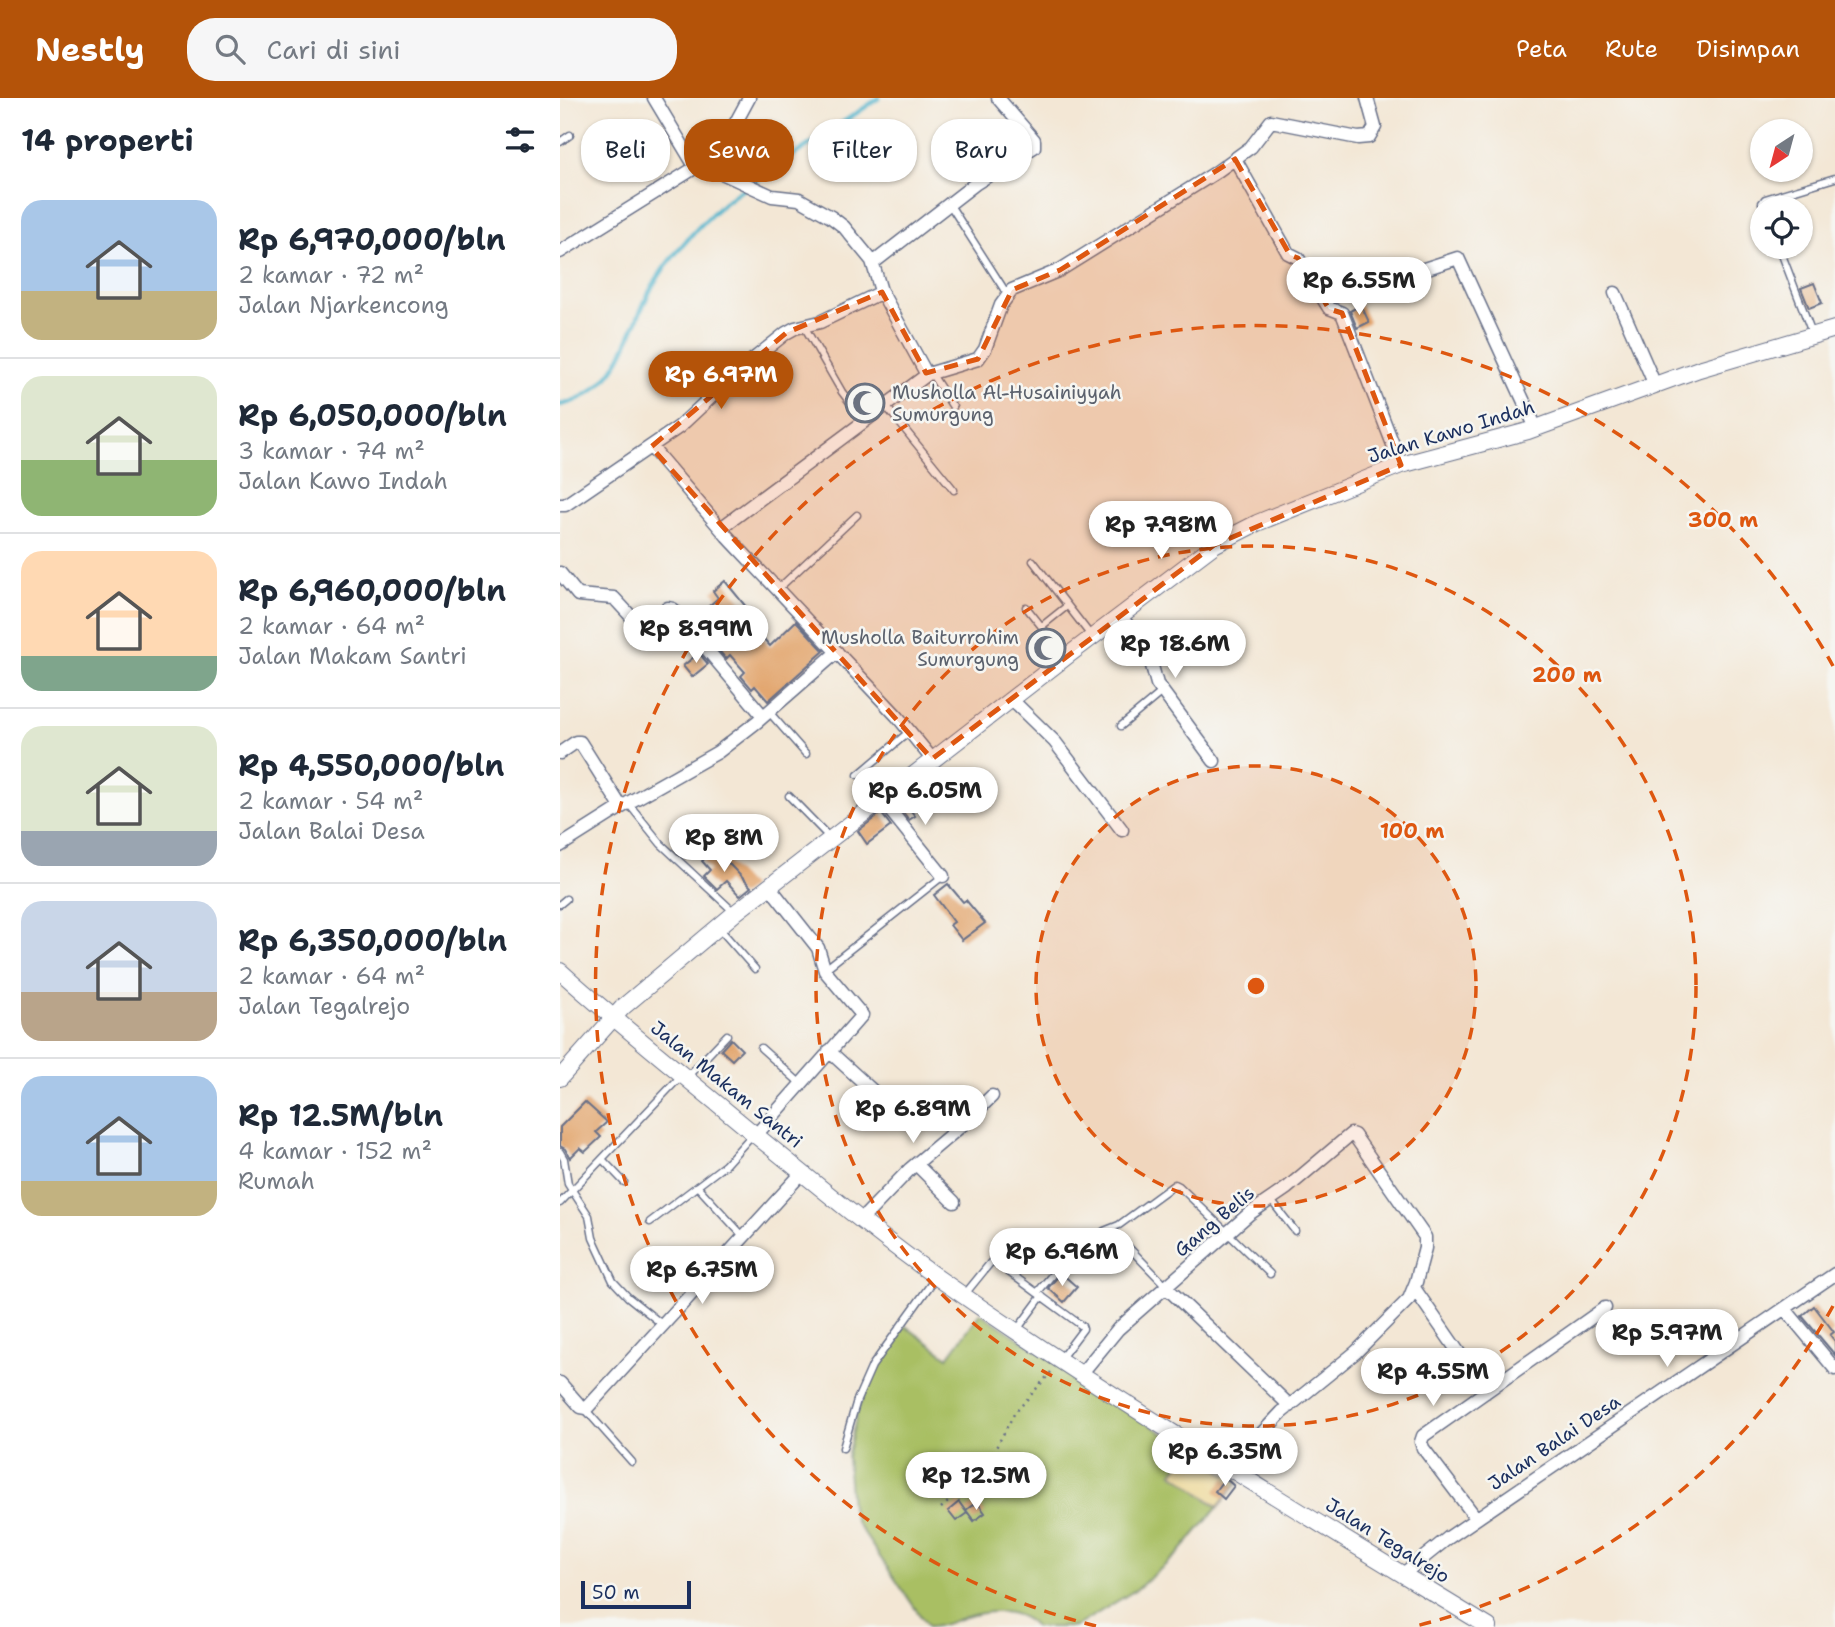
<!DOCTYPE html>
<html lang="id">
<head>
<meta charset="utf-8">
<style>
	:root { --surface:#fff; --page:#f6f6f7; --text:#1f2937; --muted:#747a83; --line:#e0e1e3; --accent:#b45309 }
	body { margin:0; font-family:"Shantell Sans",sans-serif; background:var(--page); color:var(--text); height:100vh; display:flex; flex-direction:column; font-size:26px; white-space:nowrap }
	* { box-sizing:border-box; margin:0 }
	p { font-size:23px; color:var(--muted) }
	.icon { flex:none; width:38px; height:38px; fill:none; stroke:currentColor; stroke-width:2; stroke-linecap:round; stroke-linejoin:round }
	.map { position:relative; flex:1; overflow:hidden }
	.panel { display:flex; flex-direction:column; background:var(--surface); width:560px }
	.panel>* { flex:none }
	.banner { position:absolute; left:21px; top:21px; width:665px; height:63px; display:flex; gap:14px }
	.needle { width:46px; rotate:216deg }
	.tools { position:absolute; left:1190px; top:21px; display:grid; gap:14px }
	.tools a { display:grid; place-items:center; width:63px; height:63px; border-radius:50%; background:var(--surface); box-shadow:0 2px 5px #0004; font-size:35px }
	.scale { position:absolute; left:21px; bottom:18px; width:110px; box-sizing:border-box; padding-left:7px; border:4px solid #1b2f5e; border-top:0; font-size:19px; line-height:24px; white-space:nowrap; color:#1b2f5e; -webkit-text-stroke:5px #f6f6f2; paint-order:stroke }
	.price { position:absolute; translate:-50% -60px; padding:0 16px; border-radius:24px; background:#fff; color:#222; font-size:23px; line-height:46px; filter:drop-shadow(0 2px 4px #0008) }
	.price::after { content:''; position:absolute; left:50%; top:42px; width:21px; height:16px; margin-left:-10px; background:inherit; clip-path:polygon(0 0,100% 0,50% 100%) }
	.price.on { background:var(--accent); color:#fff }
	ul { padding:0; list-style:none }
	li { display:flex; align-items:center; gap:21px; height:175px; padding:0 21px }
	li+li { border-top:2px solid var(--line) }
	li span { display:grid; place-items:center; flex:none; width:196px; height:140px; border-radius:21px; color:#555 }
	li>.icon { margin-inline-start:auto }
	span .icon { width:84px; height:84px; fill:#fffc; stroke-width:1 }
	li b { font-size:30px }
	h2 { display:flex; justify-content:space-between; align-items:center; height:84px; padding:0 21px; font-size:30px }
	.tag { padding:0 24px; border-radius:28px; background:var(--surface); box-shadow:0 2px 5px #0004; font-size:24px; line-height:63px }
	.tag.on { background:var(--accent); color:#fff }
	header { display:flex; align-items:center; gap:42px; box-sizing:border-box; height:98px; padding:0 35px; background:var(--accent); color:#fff }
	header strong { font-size:33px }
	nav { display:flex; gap:38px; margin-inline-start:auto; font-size:24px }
	.search { width:490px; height:63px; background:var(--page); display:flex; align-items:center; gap:18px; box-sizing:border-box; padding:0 24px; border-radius:28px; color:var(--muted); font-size:26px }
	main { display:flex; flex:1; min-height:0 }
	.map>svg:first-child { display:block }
</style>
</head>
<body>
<header>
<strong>Nestly</strong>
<div class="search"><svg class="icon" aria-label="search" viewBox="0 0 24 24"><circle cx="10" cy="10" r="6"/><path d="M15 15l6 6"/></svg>Cari di sini</div>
<nav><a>Peta</a><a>Rute</a><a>Disimpan</a></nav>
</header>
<main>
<section class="panel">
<h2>14 properti<svg class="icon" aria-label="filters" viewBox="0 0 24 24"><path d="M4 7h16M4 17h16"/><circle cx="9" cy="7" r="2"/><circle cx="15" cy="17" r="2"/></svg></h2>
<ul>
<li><span style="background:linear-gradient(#a9c7e8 65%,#c2b280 0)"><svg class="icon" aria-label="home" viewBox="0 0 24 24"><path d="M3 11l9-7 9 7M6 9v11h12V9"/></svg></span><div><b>Rp 6,970,000/bln</b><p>2 kamar · 72 m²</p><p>Jalan Njarkencong</p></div></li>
<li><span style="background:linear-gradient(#dfe7d0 60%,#8fb573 0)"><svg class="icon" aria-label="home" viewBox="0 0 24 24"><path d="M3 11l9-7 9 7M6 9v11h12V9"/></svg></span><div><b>Rp 6,050,000/bln</b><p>3 kamar · 74 m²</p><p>Jalan Kawo Indah</p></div></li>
<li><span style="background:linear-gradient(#ffd9b3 75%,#7fa58c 0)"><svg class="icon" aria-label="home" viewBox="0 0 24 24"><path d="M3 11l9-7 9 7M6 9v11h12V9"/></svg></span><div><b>Rp 6,960,000/bln</b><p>2 kamar · 64 m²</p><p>Jalan Makam Santri</p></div></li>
<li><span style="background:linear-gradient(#dfe7d0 75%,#9aa5b1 0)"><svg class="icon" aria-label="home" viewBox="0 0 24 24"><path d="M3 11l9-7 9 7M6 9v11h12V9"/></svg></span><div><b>Rp 4,550,000/bln</b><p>2 kamar · 54 m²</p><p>Jalan Balai Desa</p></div></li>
<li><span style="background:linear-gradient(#c9d6e8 65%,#b9a48a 0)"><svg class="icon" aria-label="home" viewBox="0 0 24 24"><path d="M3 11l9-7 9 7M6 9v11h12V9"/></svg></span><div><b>Rp 6,350,000/bln</b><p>2 kamar · 64 m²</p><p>Jalan Tegalrejo</p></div></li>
<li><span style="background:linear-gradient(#a9c7e8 75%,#c2b280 0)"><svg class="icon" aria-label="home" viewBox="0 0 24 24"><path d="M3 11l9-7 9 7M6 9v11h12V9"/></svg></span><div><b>Rp 12.5M/bln</b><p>4 kamar · 152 m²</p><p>Rumah</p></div></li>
</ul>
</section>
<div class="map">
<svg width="1275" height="1529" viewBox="0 0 1275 1529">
	<rect width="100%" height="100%" fill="#f6f6f2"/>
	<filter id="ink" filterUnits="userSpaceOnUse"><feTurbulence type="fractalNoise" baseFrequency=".0143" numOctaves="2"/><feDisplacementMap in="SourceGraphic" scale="14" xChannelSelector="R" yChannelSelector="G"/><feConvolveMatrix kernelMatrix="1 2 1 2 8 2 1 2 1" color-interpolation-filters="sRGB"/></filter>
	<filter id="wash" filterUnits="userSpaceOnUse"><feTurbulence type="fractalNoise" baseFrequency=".00686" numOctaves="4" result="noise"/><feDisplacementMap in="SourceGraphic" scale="28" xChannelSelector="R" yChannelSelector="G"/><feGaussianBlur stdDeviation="1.57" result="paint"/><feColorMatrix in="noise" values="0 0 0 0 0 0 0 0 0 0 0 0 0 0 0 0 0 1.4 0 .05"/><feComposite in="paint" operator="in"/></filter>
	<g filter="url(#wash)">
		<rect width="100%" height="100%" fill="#f3e7d5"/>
		<path fill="#a9bf64" stroke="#627761" stroke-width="2" d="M420 1215 630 1353 613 1375 658 1409 618 1456 577 1491 515 1529H475C459 1510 429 1512 406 1519 392 1523 383 1529 368 1529L296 1424 291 1409 287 1359 298 1311 313 1275 345 1228 388 1259Z"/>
		<path fill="#eeda9e" stroke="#84847e" stroke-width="2" d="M630 1353 678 1384 658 1409 613 1375Z"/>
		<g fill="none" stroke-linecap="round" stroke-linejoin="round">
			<path stroke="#4db4cc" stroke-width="4.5" d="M0 307C61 293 66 238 91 191 107 161 149 115 176 96L319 0"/>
		</g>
		<g id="blocks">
			<path fill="#e2a46c" d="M1254 185 1262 205 1249 210 1241 190Z
				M801 207 809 224 797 230 790 213Z
				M306 291 316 304 304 313 294 300Z
				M165 483 200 526 194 530 210 548 236 523 264 553 208 603 195 588 192 591 181 578 185 574 170 557 166 561 133 522 158 500 153 493Z
				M482 538 495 554 486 561 473 545Z
				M139 555 148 566 132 579 123 568Z
				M341 700 355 718 349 722 335 704Z
				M321 715 331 728 307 746 298 733Z
				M155 751 191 789 180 798 166 783 157 791 144 778 150 772 142 763Z
				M388 786 403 804 406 802 425 825 402 842 390 827 394 824 374 797Z
				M171 941 182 952 172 962 161 952Z
				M25 1004 47 1024 36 1034 41 1039 25 1054 20 1050 10 1060 5 1051 0 1048V1029Z
				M501 1175 517 1189 504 1204 488 1190Z
				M1254 1208 1274 1234 1270 1237 1275 1243V1257L1242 1218Z
				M665 1380 674 1388 664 1401 655 1393Z
				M399 1404 407 1415 396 1423 388 1413Z
				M417 1404 425 1415 414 1423 406 1412Z"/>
		</g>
	</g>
	<g filter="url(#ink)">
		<use href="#blocks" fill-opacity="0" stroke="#676f88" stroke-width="2"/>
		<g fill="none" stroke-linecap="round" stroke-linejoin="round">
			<defs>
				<path id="lane" d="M0 44 10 37
					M390 107 447 196
					M1204 110 1202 105 1205 101 1275 80
					M1219 149 1252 235
					M244 228 282 294 304 323
					M371 275 393 309
					M325 307 394 392
					M473 463 532 539
					M218 491 297 417
					M466 509 506 559
					M482 528 507 508
					M209 614 246 656
					M561 628 603 593
					M298 677 350 633
					M229 698 269 739
					M68 705 101 746 174 814
					M0 806 6 801
					M159 830 195 871
					M264 872 383 778
					M201 950 241 986
					M127 979 167 937
					M0 1054 4 1061 8 1086 29 1118 33 1140 53 1183 68 1199 103 1227
					M42 1061 64 1084
					M137 1088 184 1139
					M710 1101 735 1133
					M0 1105 122 977
					M90 1124 165 1067 192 1037
					M551 1131 606 1188
					M477 1195 497 1171 522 1154 544 1133 559 1127 615 1086 619 1088 710 1176
					M405 1196 431 1164H435L522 1228 523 1231 501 1260
					M456 1233 482 1198
					M25 1311 72 1364
					M283 1350 297 1302 312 1268 376 1179"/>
				<path id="street" d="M94 0 136 70
					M675 61 728 155 738 160 769 210 782 215 841 367
					M142 66 212 98 239 101 271 119 284 129 312 163 321 193 367 277
					M0 154 149 61 169 37 189 0
					M313 165 415 86 474 49V42L438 0
					M861 172 898 160 976 330
					M1055 195 1095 287
					M91 349 167 438 337 618 372 661
					M0 407H5L119 329 180 272 226 235 235 230 260 224 322 194
					M161 430 368 276 418 261 425 251 441 207 452 192 500 172 655 75 691 49 711 23 798 40 809 39 815 29 807 0
					M0 475 18 497 54 500 79 527H83L108 510 113 511 203 618
					M560 517 589 557 597 586 654 663
					M451 601 495 644 562 732
					M0 655 16 644H20L61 709
					M321 701 383 778
					M0 748 68 705 158 654 198 623 277 554
					M269 953 337 1015
					M196 1037 302 917 265 873 258 850 209 788
					M356 1066 394 1104
					M301 1122 350 1071 401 1028 432 998
					M607 1190 730 1308
					M854 1190 926 1294
					M1225 1211 1275 1271
					M521 1276 558 1231 689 1116 727 1090 791 1036 794 1037 865 1139V1150L856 1184 849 1201 796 1254 722 1314 670 1369
					M0 1285 21 1309 27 1310 242 1075
					M916 1420 863 1350 861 1344 863 1338 1045 1210
					M843 1476 888 1440 1275 1176"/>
				<path id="secondary" d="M0 873C62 929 128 981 193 1035 254 1084 314 1135 378 1180 556 1304 744 1416 929 1529
					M0 980 63 909 175 815 506 559 654 447 697 425 841 367 968 333 1139 271 1275 231"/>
			</defs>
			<use href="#lane" stroke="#676f88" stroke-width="9"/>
			<use href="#street" stroke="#676f88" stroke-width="15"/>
			<use href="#secondary" stroke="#676f88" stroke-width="18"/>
			<path stroke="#676f88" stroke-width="2.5" stroke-dasharray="2 5" stroke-linecap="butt" d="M381 1410 423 1374 454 1316 492 1273"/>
			<use href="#lane" stroke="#fff" stroke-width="6"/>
			<use href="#street" stroke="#fff" stroke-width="12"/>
			<use href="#secondary" stroke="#fff" stroke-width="16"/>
		</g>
	</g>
	<path fill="#de5710" fill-opacity="0.2" stroke="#de5710" stroke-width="5" stroke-dasharray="14 9" stroke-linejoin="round" d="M675 61 730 157 738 160 769 211 782 215 841 367 654 447 372 661 91 349 226 235 322 194 366 275 418 261 452 192 500 172Z"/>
	<circle cx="696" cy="888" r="220" fill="#de5710" fill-opacity=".12"/>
	<g fill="none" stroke="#de5710" stroke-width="3.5" stroke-dasharray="12 9">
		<circle cx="696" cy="888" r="220"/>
		<circle cx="696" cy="888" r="440"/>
		<path d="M1273 1208A660 660 0 0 1 856 1528M536 1528A660 660 0 1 1 1273 568"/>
	</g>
	<defs>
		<symbol id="mosque-ring" viewBox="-11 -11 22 22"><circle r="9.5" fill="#f6f6f2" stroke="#6b7280" stroke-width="1.5"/><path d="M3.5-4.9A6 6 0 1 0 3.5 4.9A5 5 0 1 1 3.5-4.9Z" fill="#6b7280"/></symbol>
	</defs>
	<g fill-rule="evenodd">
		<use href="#mosque-ring" x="283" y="283" width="44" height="44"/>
		<use href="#mosque-ring" x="464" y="528" width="44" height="44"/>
	</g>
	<g text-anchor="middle" stroke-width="5" stroke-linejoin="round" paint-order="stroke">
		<g font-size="19" fill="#5b616d" stroke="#f6f6f2" text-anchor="start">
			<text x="332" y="301">Musholla Al-Husainiyyah<tspan x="332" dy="22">Sumurgung</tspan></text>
			<text x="459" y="546" text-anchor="end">Musholla Baiturrohim<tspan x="459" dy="22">Sumurgung</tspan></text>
		</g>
		<g font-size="19" fill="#1b2f5e" stroke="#f6f6f2">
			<text transform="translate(891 333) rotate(-17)" y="7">Jalan Kawo Indah</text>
			<text transform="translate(167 986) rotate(39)" y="7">Jalan Makam Santri</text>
			<text transform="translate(654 1123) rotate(-40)" y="7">Gang Belis</text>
			<text transform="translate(994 1344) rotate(-34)" y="7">Jalan Balai Desa</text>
			<text transform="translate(828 1442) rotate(32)" y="7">Jalan Tegalrejo</text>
		</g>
	</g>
	<circle cx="696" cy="888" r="10" fill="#de5710" stroke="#f6f6f2" stroke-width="3.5"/>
	<g font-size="21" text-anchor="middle" font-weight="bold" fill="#de5710" stroke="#f6f6f2" stroke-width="5" stroke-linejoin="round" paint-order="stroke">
		<text x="1163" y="429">300 m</text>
		<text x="1007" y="584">200 m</text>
		<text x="852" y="740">100 m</text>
	</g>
</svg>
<div class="tools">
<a><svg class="needle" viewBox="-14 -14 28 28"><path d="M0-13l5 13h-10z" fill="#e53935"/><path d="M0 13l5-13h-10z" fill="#747a83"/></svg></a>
<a><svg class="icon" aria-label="locate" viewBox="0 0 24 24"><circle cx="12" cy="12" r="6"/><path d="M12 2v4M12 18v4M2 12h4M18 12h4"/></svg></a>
</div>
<div class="scale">50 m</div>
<b class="price" style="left:799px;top:219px">Rp 6.55M</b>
<b class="price on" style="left:161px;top:313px">Rp 6.97M</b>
<b class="price" style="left:601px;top:463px">Rp 7.98M</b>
<b class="price" style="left:136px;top:567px">Rp 8.99M</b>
<b class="price" style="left:615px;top:582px">Rp 18.6M</b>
<b class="price" style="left:365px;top:729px">Rp 6.05M</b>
<b class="price" style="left:164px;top:776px">Rp 8M</b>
<b class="price" style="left:353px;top:1047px">Rp 6.89M</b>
<b class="price" style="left:502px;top:1190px">Rp 6.96M</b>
<b class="price" style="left:142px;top:1208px">Rp 6.75M</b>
<b class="price" style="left:1107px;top:1271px">Rp 5.97M</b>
<b class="price" style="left:873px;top:1310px">Rp 4.55M</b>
<b class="price" style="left:665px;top:1390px">Rp 6.35M</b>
<b class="price" style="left:416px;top:1414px">Rp 12.5M</b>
<div class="banner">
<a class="tag">Beli</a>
<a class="tag on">Sewa</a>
<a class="tag">Filter</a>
<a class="tag">Baru</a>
</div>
</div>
</main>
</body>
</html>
